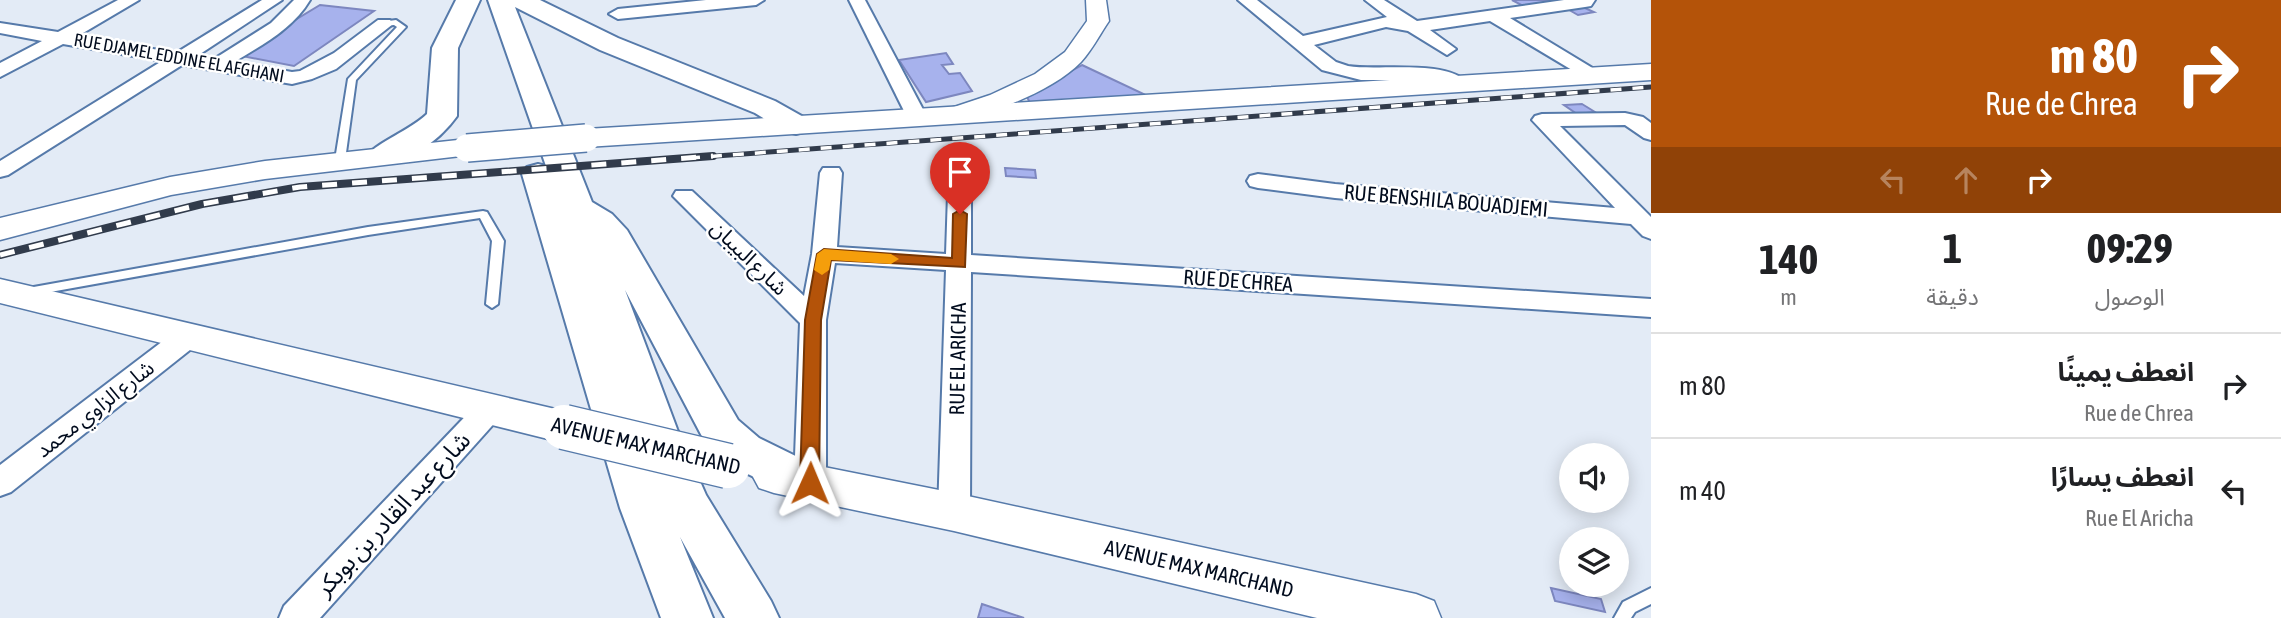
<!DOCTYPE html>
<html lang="ar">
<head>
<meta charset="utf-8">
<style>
  :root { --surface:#fff; --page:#f2f2f2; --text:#202124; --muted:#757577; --line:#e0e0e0 }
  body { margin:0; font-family:"Asap Condensed","Noto Sans Arabic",sans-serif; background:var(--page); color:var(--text); direction:rtl; height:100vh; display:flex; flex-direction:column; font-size:26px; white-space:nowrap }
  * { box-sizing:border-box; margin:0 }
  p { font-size:23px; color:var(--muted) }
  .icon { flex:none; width:38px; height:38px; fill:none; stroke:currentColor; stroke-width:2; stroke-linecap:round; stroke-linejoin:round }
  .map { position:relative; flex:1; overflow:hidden; direction:ltr }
  .details { display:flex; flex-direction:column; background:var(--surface); width:630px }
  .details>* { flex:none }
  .banner { background:#b45309; color:#fff; overflow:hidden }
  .fabs { position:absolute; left:1559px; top:443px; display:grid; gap:14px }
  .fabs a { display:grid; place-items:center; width:70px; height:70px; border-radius:50%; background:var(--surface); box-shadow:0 4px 18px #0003; font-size:35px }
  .pin { position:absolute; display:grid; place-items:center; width:60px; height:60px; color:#fff; margin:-72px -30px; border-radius:50% 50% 50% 0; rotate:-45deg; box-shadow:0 0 7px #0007 }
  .pin .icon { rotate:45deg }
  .me { position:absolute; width:77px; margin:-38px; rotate:1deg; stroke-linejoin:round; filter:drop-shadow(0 0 5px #0008) }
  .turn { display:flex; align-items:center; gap:24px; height:147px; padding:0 28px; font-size:32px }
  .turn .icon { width:91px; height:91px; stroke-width:2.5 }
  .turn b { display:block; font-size:49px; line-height:60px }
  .lanes { display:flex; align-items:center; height:66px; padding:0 28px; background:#0003; justify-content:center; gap:35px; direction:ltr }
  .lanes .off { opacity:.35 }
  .eta { display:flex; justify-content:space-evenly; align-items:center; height:119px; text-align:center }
  .eta b { font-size:42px; font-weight:700; line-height:49px }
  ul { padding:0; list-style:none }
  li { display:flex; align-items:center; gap:21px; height:105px; padding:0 28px; border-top:2px solid var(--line) }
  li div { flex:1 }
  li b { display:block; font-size:26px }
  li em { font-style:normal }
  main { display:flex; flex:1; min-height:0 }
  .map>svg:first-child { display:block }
  .building { fill:#a7b2ed; stroke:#7d87bf; stroke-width:2 }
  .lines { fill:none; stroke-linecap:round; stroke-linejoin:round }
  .service-casing { stroke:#567aaa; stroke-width:4 }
  .minor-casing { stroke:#567aaa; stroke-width:4 }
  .tertiary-casing { stroke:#567aaa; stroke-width:3 }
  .secondary-casing { stroke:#567aaa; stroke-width:3 }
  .trunk-casing { stroke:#567aaa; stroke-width:4 }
  .service { fill:#fff; fill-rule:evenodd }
  .minor { fill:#fff; fill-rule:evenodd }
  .tertiary { fill:#fff; fill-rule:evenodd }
  .secondary { fill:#fff; fill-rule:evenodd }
  .trunk { fill:#fff; fill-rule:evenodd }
  .rail-far1-casing { stroke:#313b4b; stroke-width:5 }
  .rail-casing { stroke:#313b4b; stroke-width:8 }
  .rail-far1 { stroke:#fff; stroke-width:3.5; stroke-dasharray:11; stroke-linecap:butt }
  .rail { stroke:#fff; stroke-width:5; stroke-dasharray:15; stroke-linecap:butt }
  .secondary-bridge-far1-casing { stroke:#567aaa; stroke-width:30; stroke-linecap:butt }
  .secondary-bridge-casing { stroke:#567aaa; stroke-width:47; stroke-linecap:butt }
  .secondary-bridge-far1 { stroke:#fff; stroke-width:27 }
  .secondary-bridge { stroke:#fff; stroke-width:44 }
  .route { fill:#b45309; stroke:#753606; stroke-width:2 }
  .slow { fill:#f59e0b }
  .labels { text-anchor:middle; stroke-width:5; stroke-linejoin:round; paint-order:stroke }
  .far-street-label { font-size:18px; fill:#020c1e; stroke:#fff }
  .street-label { font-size:21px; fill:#020c1e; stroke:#fff }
  .near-street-label { font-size:24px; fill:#020c1e; stroke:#fff }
</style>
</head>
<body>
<main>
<section class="details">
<div class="banner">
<div class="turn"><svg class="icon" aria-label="right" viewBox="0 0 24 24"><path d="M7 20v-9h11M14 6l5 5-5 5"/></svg><div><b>80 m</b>Rue de Chrea</div></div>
<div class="lanes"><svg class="icon off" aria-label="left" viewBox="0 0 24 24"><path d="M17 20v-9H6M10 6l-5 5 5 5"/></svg><svg class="icon off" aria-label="ahead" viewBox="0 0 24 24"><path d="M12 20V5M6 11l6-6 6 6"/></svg><svg class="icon" aria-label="right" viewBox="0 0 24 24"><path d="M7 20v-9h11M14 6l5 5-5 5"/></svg></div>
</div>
<div class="eta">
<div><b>09:29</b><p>الوصول</p></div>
<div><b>1</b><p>دقيقة</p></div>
<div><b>140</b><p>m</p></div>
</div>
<ul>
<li><svg class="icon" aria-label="right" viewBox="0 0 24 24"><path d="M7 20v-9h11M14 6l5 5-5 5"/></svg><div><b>انعطف يمينًا</b><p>Rue de Chrea</p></div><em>80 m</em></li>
<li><svg class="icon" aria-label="left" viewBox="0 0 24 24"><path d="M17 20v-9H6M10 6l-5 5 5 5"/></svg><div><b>انعطف يسارًا</b><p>Rue El Aricha</p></div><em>40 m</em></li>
</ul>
</section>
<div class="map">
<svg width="1651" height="618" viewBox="0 0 1651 618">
  <rect width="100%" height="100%" fill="#e3ebf6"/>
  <!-- building -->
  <g class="building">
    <path d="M1512,0H1577L1578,5L1594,12L1578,15L1564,7L1533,11Z"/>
    <path d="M320,5L374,11L294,66L237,55Z"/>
    <path d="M946,53L953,64L942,65L949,74L960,73L972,91L926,102L899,60Z"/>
    <path d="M1082,65L1150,97L1032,107L1026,95Z"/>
    <path d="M1582,104L1595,112L1577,114L1564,105Z"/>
    <path d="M1005,168L1035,170L1036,178L1006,176Z"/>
    <path d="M1551,588L1601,599L1605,612L1555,601Z"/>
    <path d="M982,604L1024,618H978Z"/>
  </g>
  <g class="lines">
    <!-- service casing -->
    <g class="service-casing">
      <g id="service">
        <path d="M396,20L406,27L356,80L345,160L340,163L336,162L335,160L348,79L397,27L394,25L381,26V22Z"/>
        <path d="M483,211L487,212L504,241L498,304L492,308L486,304L492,241L480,218L368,235L28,296L22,292L28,288L368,227Z"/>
        <path d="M1651,588V604L1635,612L1631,618H1614L1623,602Z"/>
      </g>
    </g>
    <!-- minor casing -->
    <g class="minor-casing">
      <g id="minor">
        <path d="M118,0H139L78,36L176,53L262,0H282L197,56L214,59L271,23L294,0H310C293,29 262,45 234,62L292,72L300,71L334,53L378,20H390L393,24L336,69L312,79L292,84L182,65L8,175L0,177V161L162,61L63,44L0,77V63L42,41L0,33V23L58,32Z"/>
        <path d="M706,0H764L756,5L618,19L609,14L618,9Z"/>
        <path d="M849,0H865L927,117L924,121H910L907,117Z"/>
        <path d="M1238,0H1257L1303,36L1387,17L1365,0H1384L1417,21L1564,0H1595L1591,6L1585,7L1510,18L1604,75L1601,79H1587L1490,21L1430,30L1456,49L1447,55L1408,31L1386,27L1314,45L1336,62L1348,66C1377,71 1448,59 1467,83L1464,87L1457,89L1425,80H1361L1322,70Z"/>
        <path d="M1625,113L1643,117L1651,123V140L1644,138L1625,125L1560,126L1651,217V239L1643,236L1631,224L1335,198L1258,188L1250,186L1247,181L1250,176L1258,174L1335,184L1615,208L1532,120L1535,116L1542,114Z"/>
        <path d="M960,157L968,159L971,164V255L1651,299V317L971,272L970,512L965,522L954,526L943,522L938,512L946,270L835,263L826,320V483L821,492L810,496L799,492L794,483L800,323L673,196L676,191H692L804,296L812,254L820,173L823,168H839L842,173L837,247L946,254L949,164L952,159Z"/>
        <path d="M190,325L200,328L204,335L200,342L11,492L0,496V465L180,328Z"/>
        <path d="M489,399L499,402L504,410L499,418L320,618H279L284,606L479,402Z"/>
      </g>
    </g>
    <!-- tertiary casing -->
    <g class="tertiary-casing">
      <path id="tertiary" d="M1086,0H1106L1109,21C1100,34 1092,50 1081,62C1053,91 993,113 954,122L945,120L942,115L945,110L990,95L1035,74L1065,52L1087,21Z"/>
    </g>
    <!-- secondary casing -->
    <g class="secondary-casing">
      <g id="secondary">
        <path d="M1651,64V80L586,147L576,144L571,138L576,132L586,129Z"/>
        <path d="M467,139L478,142L482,148L478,154L265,179L171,195L0,240V218L170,177L265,161Z"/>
        <path d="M0,279L564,411L579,415L585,427L579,439L564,443L0,303Z"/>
        <path d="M774,457L954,493L1416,594L1434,601L1441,618H1317L954,531L774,493L759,488L752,475L759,462Z"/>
      </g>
    </g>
    <!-- trunk casing -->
    <g class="trunk-casing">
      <g id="trunk">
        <path d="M456,0H480L458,48L457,116C440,140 403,169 373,162L368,155C376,143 412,129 427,114L432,48Z"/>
        <path d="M488,0H540L618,38L775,101L807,119L811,125L807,131L796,134L785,131L755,113L600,50L515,7L592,202L612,214L627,230L738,420L759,438L818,467L825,481L818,495L802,500L727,464L706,444L625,290L677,429L706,495L771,601L779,618H725L680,537L713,618H661L620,508L522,174L527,167L538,164L546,166Z"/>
      </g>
    </g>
    <!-- service -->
    <use href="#service" class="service"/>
    <!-- minor -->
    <use href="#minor" class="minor"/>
    <!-- tertiary -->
    <use href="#tertiary" class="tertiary"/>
    <!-- secondary -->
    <use href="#secondary" class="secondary"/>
    <!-- trunk -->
    <use href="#trunk" class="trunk"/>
    <!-- rail-far1 casing -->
    <g class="rail-far1-casing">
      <path id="rail-far1" d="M689,158L1651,87"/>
    </g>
    <!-- rail casing -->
    <g class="rail-casing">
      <path id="rail" d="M0,255L202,204L300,187L713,156"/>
    </g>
    <!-- rail-far1 -->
    <use href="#rail-far1" class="rail-far1"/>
    <!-- rail -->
    <use href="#rail" class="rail"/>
    <!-- secondary-bridge-far1 casing -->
    <g class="secondary-bridge-far1-casing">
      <path id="secondary-bridge-far1" d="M467,148L586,138"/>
    </g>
    <!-- secondary-bridge casing -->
    <g class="secondary-bridge-casing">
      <path id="secondary-bridge" d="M564,427L728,466"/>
    </g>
    <!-- secondary-bridge-far1 -->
    <use href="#secondary-bridge-far1" class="secondary-bridge-far1"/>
    <!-- secondary-bridge -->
    <use href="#secondary-bridge" class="secondary-bridge"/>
  </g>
  <!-- route -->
  <path class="route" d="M960,210L967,214L965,267L831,260L821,320L819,483L816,488L810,491L803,488L800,483L805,320L817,254L824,249L952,258L953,214Z"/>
  <!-- slow -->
  <path class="slow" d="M824,249L891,254L899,259L891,264L831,260L829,270L822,275L814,270L817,254Z"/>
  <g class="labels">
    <!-- far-street labels -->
    <g class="far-street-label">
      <text transform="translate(179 58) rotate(10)" y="6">RUE DJAMEL EDDINE EL AFGHANI</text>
    </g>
    <!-- street labels -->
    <g class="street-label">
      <text transform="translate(1446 201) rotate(5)" y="7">RUE BENSHILA BOUADJEMI</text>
      <text transform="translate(749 258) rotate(44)" y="7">شارع البيبان</text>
      <text transform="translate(1238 281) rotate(4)" y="7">RUE DE CHREA</text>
      <text transform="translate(958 359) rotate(-89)" y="7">RUE EL ARICHA</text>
      <text transform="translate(95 409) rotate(-38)" y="7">شارع الزاوي محمد</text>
      <text transform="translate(646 446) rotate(13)" y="7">AVENUE MAX MARCHAND</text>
      <text transform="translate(1199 569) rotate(13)" y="7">AVENUE MAX MARCHAND</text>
    </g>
    <!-- near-street labels -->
    <g class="near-street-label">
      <text transform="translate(393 514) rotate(-47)" y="8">شارع عبد القادر بن بوبكر</text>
    </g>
  </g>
</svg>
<div class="fabs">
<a><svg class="icon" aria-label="sound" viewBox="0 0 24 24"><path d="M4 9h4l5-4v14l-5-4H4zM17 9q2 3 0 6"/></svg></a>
<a><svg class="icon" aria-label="layers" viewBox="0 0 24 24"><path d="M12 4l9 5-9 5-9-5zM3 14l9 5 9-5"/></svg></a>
</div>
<div class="pin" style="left:960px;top:214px;background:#d93025"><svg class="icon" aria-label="arrive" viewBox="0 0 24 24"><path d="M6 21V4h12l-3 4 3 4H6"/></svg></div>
<svg class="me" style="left:810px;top:483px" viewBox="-20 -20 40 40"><path d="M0-17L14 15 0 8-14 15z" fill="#b45309" stroke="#fff" stroke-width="4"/></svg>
</div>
</main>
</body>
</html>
